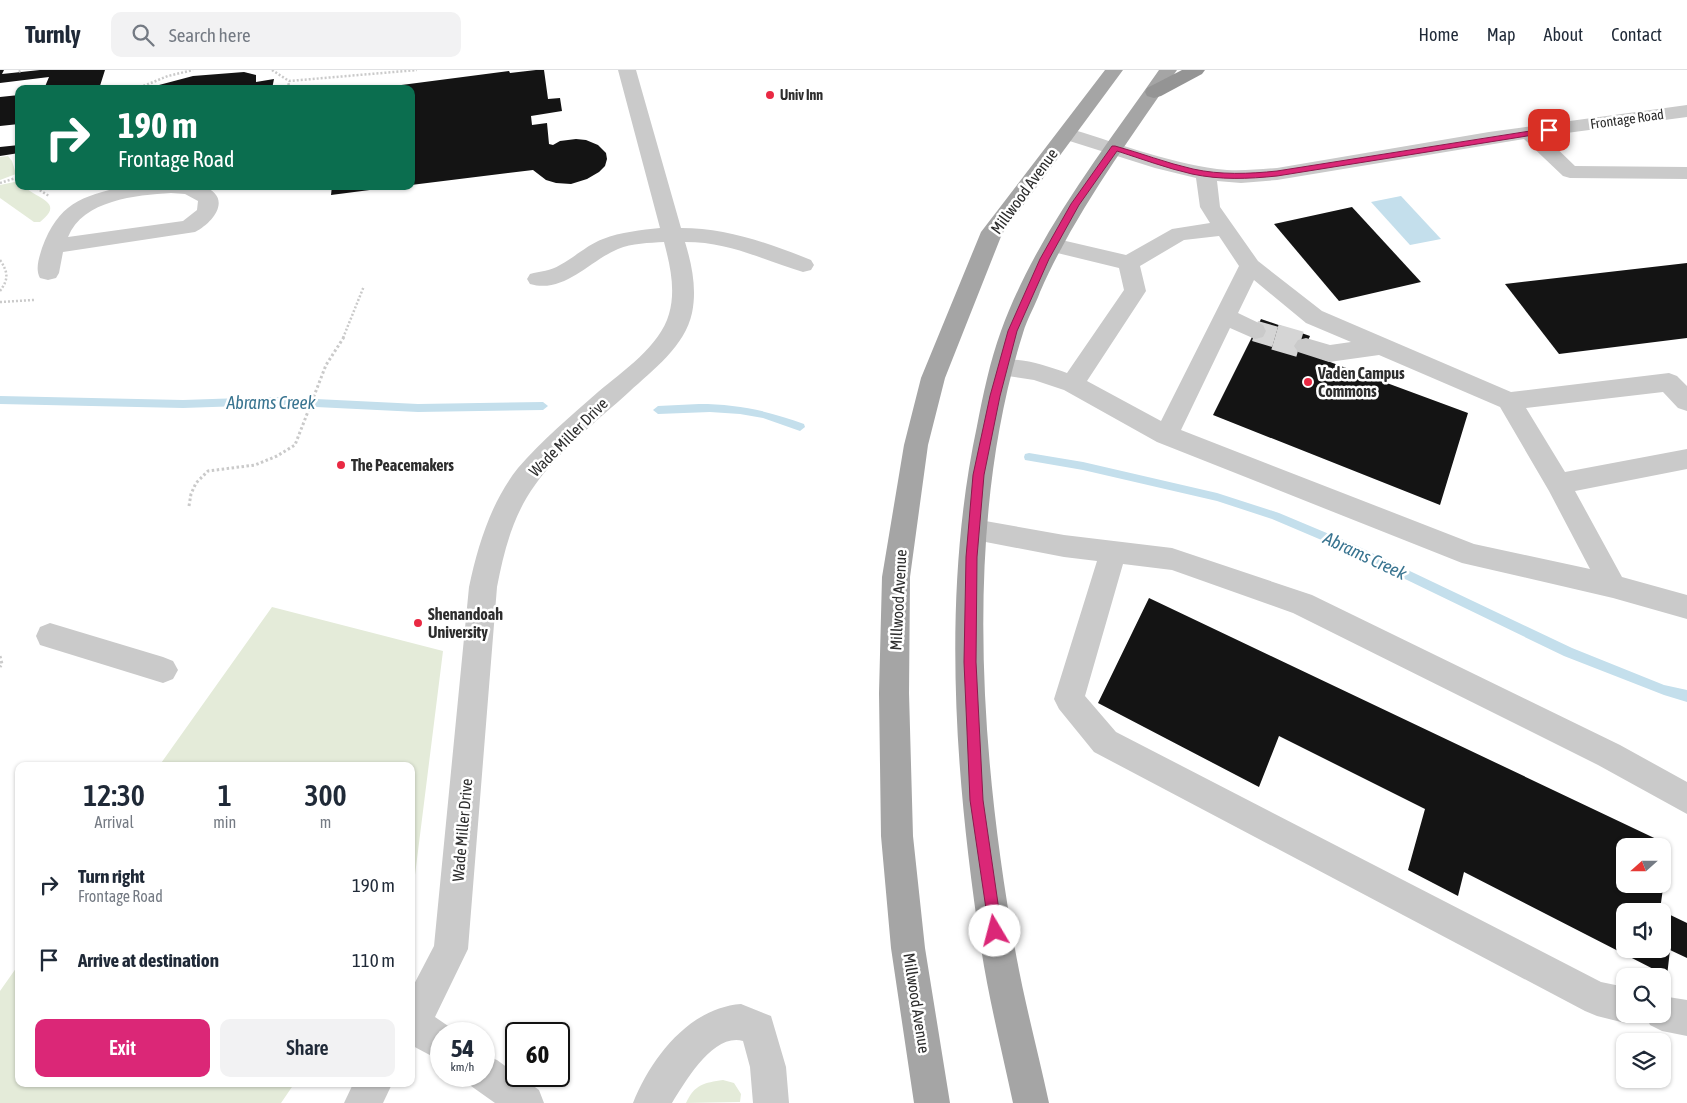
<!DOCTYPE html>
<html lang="en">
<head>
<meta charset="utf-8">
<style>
  :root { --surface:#fff; --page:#f2f2f3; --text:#1f2937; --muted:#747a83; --line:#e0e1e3; --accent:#db2777 }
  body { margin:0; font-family:"Asap Condensed",sans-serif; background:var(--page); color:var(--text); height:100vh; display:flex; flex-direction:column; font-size:19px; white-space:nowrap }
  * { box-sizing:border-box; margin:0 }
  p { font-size:16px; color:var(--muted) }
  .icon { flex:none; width:28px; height:28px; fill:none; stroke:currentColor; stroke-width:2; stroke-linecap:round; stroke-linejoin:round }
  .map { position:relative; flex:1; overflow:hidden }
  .sheet { position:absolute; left:15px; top:692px; width:400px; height:325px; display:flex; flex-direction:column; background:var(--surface); border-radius:10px; box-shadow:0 1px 4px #0004 }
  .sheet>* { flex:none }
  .hud { position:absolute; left:15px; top:15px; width:400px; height:105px; border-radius:10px; box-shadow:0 1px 4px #0004; background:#0b6e4f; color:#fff; overflow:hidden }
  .needle { width:32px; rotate:249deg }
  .controls { position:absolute; left:1616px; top:768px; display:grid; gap:10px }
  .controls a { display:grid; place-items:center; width:55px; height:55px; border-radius:10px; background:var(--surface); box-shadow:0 1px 4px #0004; font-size:25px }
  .speed { position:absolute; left:430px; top:952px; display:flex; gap:10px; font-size:25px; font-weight:700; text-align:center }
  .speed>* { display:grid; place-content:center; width:65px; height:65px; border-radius:50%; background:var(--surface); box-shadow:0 1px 4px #0004; line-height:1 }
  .speed small { font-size:12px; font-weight:400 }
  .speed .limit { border:2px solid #111; border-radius:8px; background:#fff; color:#111 }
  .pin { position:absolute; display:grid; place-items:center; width:42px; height:42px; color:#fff; margin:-21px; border-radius:10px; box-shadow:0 2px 8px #0006 }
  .me { position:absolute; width:55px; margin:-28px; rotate:352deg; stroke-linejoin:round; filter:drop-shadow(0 0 4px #0008) }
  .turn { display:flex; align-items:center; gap:18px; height:105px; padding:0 20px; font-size:22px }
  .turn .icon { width:65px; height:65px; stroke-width:2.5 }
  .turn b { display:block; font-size:35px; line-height:42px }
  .eta { display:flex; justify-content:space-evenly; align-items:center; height:85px; text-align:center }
  .eta b { font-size:30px; font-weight:600; line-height:35px }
  .action { display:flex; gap:10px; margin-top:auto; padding:10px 20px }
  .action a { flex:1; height:58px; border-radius:10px; background:var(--accent); color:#fff; font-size:20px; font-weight:600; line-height:58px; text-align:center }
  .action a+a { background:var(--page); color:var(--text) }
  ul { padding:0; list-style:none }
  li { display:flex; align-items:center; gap:15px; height:75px; padding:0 20px }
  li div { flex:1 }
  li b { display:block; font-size:19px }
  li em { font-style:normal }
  header { display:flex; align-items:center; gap:30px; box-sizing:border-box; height:70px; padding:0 25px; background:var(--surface); border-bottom:1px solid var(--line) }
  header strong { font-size:24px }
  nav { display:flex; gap:28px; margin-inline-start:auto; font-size:18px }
  .search { width:350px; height:45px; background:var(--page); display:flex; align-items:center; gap:12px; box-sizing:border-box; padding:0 18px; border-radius:10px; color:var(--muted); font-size:19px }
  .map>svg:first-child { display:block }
  .green { fill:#e4ebd9 }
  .water { fill:#c4dfec }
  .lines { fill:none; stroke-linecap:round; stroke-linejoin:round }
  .stream { fill:#c4dfec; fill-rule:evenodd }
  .building { fill:#141414; fill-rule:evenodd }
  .minor-tunnel-far1 { stroke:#d5d5d5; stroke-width:21; stroke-dasharray:21 10; stroke-linecap:butt }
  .minor-tunnel { stroke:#d5d5d5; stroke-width:26; stroke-dasharray:26 13; stroke-linecap:butt }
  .path-far1 { stroke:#cacaca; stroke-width:2.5; stroke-dasharray:2 2; stroke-linecap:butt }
  .path { stroke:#cacaca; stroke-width:3; stroke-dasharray:2.5 2.5; stroke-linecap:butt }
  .minor { fill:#cacaca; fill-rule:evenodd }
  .major { fill:#a5a5a5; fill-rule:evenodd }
  .highway { fill:#949494; fill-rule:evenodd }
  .route { fill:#db2777; stroke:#8e194d }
  .poi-dot { fill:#e92943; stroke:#fff; stroke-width:2 }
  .labels { text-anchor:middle; stroke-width:5; stroke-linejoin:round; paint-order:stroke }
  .far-poi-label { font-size:14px; font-weight:bold; fill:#2d2d2d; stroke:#fff; text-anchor:start }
  .far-street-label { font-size:14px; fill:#2d2d2d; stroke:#fff }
  .street-label { font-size:16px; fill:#2d2d2d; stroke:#fff }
  .poi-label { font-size:16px; font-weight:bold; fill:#2d2d2d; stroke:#fff; text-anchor:start }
  .water-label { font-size:18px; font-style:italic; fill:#397490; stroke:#fff }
</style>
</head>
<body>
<header>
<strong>Turnly</strong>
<div class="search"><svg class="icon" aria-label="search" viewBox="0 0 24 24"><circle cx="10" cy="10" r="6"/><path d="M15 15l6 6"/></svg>Search here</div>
<nav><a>Home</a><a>Map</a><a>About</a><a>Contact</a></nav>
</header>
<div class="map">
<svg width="1687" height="1033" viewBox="0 0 1687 1033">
  <rect width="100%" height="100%" fill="#fff"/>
  <!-- green -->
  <g class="green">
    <path d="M8,86L12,91L16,104L0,110V87Z"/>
    <path d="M19,111V116C25,116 28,120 33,123C49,132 59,137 40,152H34L0,128V115Z"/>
    <path d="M272,537L443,581L411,837V696H159Z"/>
    <path d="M19,894V1014H294L281,1033H0V921Z"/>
    <path d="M723,1010L734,1013L741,1024L740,1032L686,1033C695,1014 704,1013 723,1010Z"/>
  </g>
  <!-- water -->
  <path class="water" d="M1401,126L1441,169L1410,175L1371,132Z"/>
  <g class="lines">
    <!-- stream -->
    <g class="stream">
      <path d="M0,326L183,330L275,327L418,334L543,332L548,336L543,340L418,342L275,335L183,338L0,334Z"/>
      <path d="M699,334C737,334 769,341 804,354L805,357L800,361L763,348L740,344L710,342L658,344L653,340L658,336Z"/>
      <path d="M1029,383L1083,392L1217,423L1279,443L1353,474L1572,578L1664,615L1687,620V632L1664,625L1564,586L1345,480L1272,449L1217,431L1083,400L1025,390L1024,387L1025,384Z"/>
    </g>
  </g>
  <!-- building -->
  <g class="building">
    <path d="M0,0H4L2,4L40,0H105L99,19H44L49,7L0,13Z"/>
    <path d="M536,0H544L548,29L560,28L562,41L531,46L532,55L547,53L549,74L553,75L560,71L576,69L586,70L598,75L606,83L607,89L605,96L599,102L587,109L571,114L556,113L546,110L533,100L411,115V19L386,17L509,1L510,3Z"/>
    <path d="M244,2L256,5V12L274,9L272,19H158L159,15L193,6Z"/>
    <path d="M19,25V54L0,56V27Z"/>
    <path d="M19,75V83L0,86V77Z"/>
    <path d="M332,116H392L393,117L331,125Z"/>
    <path d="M1352,137L1421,212L1339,231L1274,154Z"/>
    <path d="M1687,193V268L1559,284L1505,214Z"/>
    <path d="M1261,249L1310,266L1303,282L1468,343L1440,435L1213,345Z"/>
    <path d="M1149,528L1669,775L1660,840L1687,853V888L1670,880L1667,906L1464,802L1458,826L1408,800L1425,739L1279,666L1259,717L1098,633ZM1625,776H1662V814H1625ZM1625,841H1662V879H1625Z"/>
  </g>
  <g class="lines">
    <!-- minor-tunnel-far1 -->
    <path class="minor-tunnel-far1" d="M1255,261L1279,268"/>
    <!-- minor-tunnel -->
    <path class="minor-tunnel" d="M1275,267L1306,276"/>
    <!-- path-far1 -->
    <g class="path-far1">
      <path d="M272,0L289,11L417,0"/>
      <path d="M19,2L21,0"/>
      <path d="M136,19L168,6L193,0"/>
      <path d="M288,19L289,11"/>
      <path d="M18,83L19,86"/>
      <path d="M0,113L19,107"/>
      <path d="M33,116L49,126"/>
      <path d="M0,190C8,202 9,209 0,221"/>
      <path d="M0,232L34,230"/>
      <path d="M343,268L364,216"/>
    </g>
    <!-- path -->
    <g class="path">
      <path d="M189,436L191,424L196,413L208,401L255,395L277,386L295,375L326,295L344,267"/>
      <path d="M0,586L2,594L0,597"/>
    </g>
    <!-- minor -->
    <g class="minor">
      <path d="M618,0H636L681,158C726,158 769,173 811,190L814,195L811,200L803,202C761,190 732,172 685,172C692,195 697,219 692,243C685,276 653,300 629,322C597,351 560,380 535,415C513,445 504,481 497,517L468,879L435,947L454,960L455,964H441V991L411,975V920L434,876L469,517C478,475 491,432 518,398C542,370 571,346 598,322C623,301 660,276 669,244C676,220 670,195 664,172C649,173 632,173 618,179C589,191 564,224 530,214L527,209L530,204C540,201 551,201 560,195C575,187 587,175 603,169C621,162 641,160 660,158Z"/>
      <path d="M1687,35V47L1544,66L1575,96L1687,97V109L1570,108L1563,106L1524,69L1277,110L1241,113L1217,111L1220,137L1258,191L1322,241L1511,322L1669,303L1677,306L1687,316V341L1678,338L1663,322L1526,338L1565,402L1687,379V399L1575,421L1622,507L1687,525V549L1613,528L1462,493L1157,372L1064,320L1034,310L994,304L990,298L994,292C1017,285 1044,295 1067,303L1124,220L1119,198L1045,180L1042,175L1045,170L1053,168L1126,185L1172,159L1210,153L1200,137L1196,108L1155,98L1060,68L1057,64L1060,60L1067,58L1074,60C1124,75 1174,95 1227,100C1244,101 1260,99 1277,98L1489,62ZM1219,166L1239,196L1161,351L1087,311L1146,221L1140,196L1184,170ZM1254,210L1306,253L1351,272L1330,275L1306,268L1298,270L1294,276L1298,282L1329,292L1379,285L1500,337L1549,421L1590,499L1474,474L1181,360L1230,258L1255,269L1263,267L1266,261L1263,255L1238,243Z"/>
      <path d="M125,116H202C233,126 215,152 195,162L63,182L59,203L56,208L48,210L40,208C35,199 39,188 42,178C59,133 80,127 125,116ZM171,123L185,124L198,131L197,140L183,151L68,167C83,130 136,125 171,123Z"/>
      <path d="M974,449L1064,465L1172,478L1312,525L1620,675L1687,712V744L1598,695L1293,543L1172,500L1123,494L1085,626L1116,662L1601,912L1625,917V944H1639L1637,947L1625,953L1597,946L1585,941L1094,682L1059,639L1054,629L1097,491L1064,487L965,468L961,460L965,452Z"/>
      <path d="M50,553L163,587L173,591L178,600L173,609L163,613L40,575L36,566L40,557Z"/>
      <path d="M1662,926L1687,930V966L1662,961L1650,955L1645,944H1662Z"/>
      <path d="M741,934L771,946L786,997L789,1033H753L750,997L743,971C713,963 686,1011 672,1033H633C651,988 689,938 741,934Z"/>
      <path d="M484,985L497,990L516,1004V1006H520L539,1020L544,1033H495L471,1016L467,1006H484Z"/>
      <path d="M353,1014H392L383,1033H344Z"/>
    </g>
    <!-- major -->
    <g class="major">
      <path d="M1105,0H1123L1002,164L945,308L928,375L910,507L909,623L913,766L925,878L950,1033H914L891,878L881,766L879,623L882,507L904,375L921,308L981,162Z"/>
      <path d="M1159,0H1177C1128,72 1075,142 1040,222C1035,236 1027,249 1023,263C963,452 980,685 1015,879C1024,930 1038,982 1049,1033H1013C1002,981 989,930 981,878C955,708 941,525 977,356C983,325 990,291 1001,261C1036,165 1101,83 1159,0Z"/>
    </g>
    <!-- highway -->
    <path class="highway" d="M1182,0H1205L1202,4L1161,26L1154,28L1147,26L1145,22L1147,18Z"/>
  </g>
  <!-- route -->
  <path class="route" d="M1549,58L1552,59V62L1277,106C1248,109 1220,110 1192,104C1166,98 1142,89 1117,81L1079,135L1049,189L1017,261L1000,326L984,405L977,487L976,592L983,730L1002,861L1000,866L995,868L990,866L970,730L964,592L966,487L973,405L990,326L1008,261L1040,189L1071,134L1112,76H1115C1141,83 1166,93 1193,99C1220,105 1249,104 1277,101Z"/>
  <!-- markers -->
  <g class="poi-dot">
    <circle cx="770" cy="25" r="5"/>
    <circle cx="1308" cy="312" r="5"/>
    <circle cx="341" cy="395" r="5"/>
    <circle cx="418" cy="553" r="5"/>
  </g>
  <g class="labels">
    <!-- far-poi labels -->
    <g class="far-poi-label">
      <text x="780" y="30">Univ Inn</text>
    </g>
    <!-- far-street labels -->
    <g class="far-street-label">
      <text transform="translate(1627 49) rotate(-8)" y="5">Frontage Road</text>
    </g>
    <!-- street labels -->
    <g class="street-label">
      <text transform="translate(1024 121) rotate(-54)" y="6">Millwood Avenue</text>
      <text transform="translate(568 367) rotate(-45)" y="6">Wade Miller Drive</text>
      <text transform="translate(898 530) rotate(-87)" y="6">Millwood Avenue</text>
      <text transform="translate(462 760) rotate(-85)" y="6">Wade Miller Drive</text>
      <text transform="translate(917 933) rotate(81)" y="6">Millwood Avenue</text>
    </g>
    <!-- poi labels -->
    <g class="poi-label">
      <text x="1318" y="309">Vaden Campus<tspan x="1318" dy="18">Commons</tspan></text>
      <text x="351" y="401">The Peacemakers</text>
      <text x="428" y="550">Shenandoah<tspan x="428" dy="18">University</tspan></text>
    </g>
    <!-- water labels -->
    <g class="water-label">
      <text x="271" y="339">Abrams Creek</text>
      <text transform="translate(1365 486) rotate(25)" y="6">Abrams Creek</text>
    </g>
  </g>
</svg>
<div class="controls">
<a><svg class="needle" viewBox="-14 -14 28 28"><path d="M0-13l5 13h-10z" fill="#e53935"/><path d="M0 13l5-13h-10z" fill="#747a83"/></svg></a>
<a><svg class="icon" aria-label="sound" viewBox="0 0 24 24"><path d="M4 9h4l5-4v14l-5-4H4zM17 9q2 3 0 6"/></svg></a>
<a><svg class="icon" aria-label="search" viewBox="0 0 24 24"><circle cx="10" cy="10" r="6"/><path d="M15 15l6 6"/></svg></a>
<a><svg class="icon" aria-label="layers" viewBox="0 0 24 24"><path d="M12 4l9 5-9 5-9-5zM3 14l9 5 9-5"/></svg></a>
</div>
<div class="speed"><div>54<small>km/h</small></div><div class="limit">60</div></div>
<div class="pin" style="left:1549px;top:60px;background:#d93025"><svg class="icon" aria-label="arrive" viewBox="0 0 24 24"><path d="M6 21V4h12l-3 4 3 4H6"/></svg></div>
<svg class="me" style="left:995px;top:861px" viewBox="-20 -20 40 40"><circle r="19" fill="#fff"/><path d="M0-13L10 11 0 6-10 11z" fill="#db2777"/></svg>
<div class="hud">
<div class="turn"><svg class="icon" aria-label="right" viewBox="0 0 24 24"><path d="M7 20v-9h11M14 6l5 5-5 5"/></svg><div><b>190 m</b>Frontage Road</div></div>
</div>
<section class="sheet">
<div class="eta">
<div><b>12:30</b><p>Arrival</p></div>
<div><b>1</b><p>min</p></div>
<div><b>300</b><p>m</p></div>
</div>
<ul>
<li><svg class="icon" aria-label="right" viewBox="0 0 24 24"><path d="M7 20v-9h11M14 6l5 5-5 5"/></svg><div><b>Turn right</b><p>Frontage Road</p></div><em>190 m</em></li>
<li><svg class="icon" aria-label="arrive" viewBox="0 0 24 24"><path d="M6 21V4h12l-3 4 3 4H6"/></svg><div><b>Arrive at destination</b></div><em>110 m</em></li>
</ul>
<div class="action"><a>Exit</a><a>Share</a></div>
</section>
</div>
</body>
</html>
